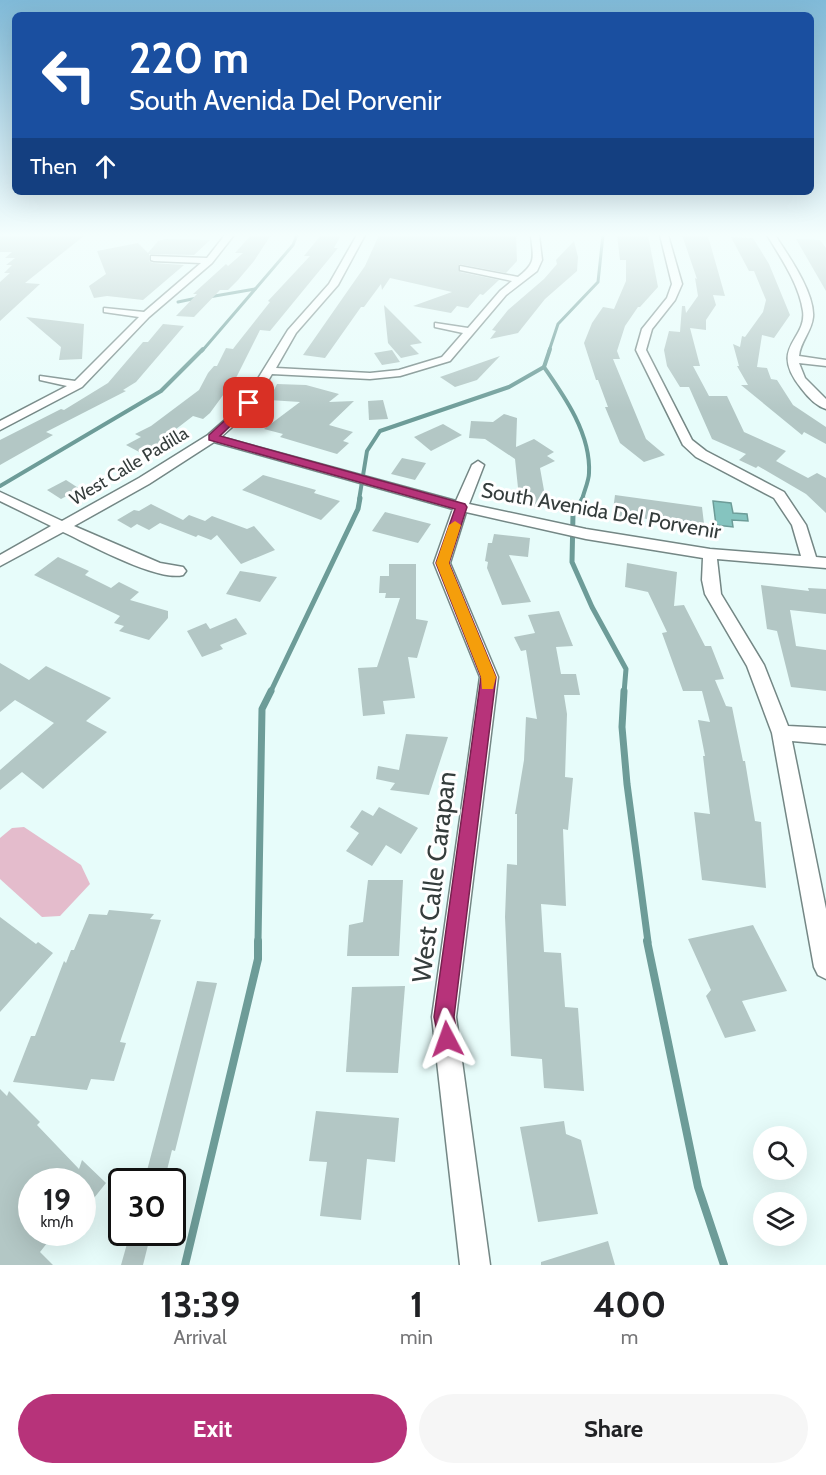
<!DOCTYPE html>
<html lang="en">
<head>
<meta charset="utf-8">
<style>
  :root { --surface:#fff; --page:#f6f6f6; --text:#202124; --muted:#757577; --accent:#b7337a }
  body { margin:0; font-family:Cabin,sans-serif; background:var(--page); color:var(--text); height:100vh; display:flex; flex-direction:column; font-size:22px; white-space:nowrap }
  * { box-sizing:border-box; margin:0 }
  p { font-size:20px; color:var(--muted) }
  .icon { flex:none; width:33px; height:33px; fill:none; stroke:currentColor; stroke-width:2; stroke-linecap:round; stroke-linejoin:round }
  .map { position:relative; height:1265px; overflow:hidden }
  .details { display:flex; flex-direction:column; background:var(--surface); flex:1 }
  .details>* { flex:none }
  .top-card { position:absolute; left:12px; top:12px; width:802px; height:183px; border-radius:9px; box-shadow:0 6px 24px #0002; background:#1a4fa0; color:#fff; overflow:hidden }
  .buttons { position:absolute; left:753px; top:1126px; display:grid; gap:12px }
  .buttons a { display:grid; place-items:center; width:54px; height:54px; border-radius:50%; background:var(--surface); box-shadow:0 6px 24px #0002; font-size:30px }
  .speed { position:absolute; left:18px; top:1168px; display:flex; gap:12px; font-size:30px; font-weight:700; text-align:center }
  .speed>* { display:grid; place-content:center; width:78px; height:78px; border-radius:50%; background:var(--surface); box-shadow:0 6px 24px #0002; line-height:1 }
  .speed small { font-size:15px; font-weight:400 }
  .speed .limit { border:3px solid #111; border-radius:9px; background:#fff; color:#111 }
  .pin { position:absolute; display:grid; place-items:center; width:51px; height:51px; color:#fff; margin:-26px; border-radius:12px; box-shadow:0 3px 9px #0006 }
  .me { position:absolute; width:66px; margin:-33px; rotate:356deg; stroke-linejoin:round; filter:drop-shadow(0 0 4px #0008) }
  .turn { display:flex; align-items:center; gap:21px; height:126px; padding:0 18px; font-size:27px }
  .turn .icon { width:78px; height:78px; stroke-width:2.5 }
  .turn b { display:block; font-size:42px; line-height:51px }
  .then { display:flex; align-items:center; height:57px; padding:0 18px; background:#0003; gap:12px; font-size:22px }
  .eta { display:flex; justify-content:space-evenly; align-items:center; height:102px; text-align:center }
  .eta b { font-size:36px; font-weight:700; line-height:42px }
  .action { display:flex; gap:12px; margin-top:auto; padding:12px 18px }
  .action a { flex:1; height:69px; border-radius:36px; background:var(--accent); color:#fff; font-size:24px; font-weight:700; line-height:69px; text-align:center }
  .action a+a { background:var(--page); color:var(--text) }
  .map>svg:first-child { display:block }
  .green { fill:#e4bccc }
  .water { fill:#85c4bf; stroke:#6d9c98; stroke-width:1.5 }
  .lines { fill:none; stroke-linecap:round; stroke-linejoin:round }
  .stream-far4 { stroke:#6d9c98; stroke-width:3 }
  .stream-far3 { stroke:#6d9c98; stroke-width:4 }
  .stream-far2 { stroke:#6d9c98; stroke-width:5 }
  .stream-far1 { stroke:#6d9c98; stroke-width:7 }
  .stream { stroke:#6d9c98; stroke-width:8 }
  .building { fill:#b3c7c5 }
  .street-casing { stroke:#748785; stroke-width:3 }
  .street { fill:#fff; fill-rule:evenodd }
  .route { fill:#b7337a; stroke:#77214f; stroke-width:1.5 }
  .slow { fill:#f59e0b }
  .labels { text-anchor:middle; stroke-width:6; stroke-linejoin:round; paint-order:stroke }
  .far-street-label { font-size:18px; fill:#353d3c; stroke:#fff }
  .street-label { font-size:21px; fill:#353d3c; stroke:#fff }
  .near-street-label { font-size:26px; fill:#353d3c; stroke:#fff }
</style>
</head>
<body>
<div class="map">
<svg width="826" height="1265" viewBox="0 0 826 1265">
  <rect width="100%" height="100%" fill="#e7fcfa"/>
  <!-- green -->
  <path class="green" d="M24,827L81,865L90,884L60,916L42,917L0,879V838L12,828Z"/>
  <!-- water -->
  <path class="water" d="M713,501L731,503L733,513L747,514L748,521L732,520L733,527L716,525Z"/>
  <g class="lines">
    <!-- stream-far4 -->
    <g class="stream-far4">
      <path d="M209,297L255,289"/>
      <path d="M178,302L197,298"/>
      <path d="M202,351L293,245L297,235"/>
      <path d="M549,351L558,324L598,282L603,235"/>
    </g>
    <!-- stream-far3 -->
    <g class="stream-far3">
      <path d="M550,349L544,367C565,397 591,434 589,473C589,481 584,491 582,500"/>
      <path d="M0,486L161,391L203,349"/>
      <path d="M359,500L367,451L380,431L509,387L544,367"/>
    </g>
    <!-- stream-far2 -->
    <g class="stream-far2">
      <path d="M583,498L573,514L572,562L592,607L626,669L624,693"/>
      <path d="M270,693L358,509L360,498"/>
    </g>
    <!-- stream-far1 -->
    <g class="stream-far1">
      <path d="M624,691L622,727L627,784L648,942"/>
      <path d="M258,942L262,709L271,691"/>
    </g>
    <!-- stream -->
    <g class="stream">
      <path d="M647,941L698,1187L724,1265"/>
      <path d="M185,1265L258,959V941"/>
    </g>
  </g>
  <!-- building -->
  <g class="building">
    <path d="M0,235H85L25,283L40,284L0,321V282L10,273H4L12,265H6L15,258H5L12,252H0Z"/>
    <path d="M251,235H271L254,261L238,280L228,290H220L194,317L176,316L197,294H193L226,264L228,266L243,253H235Z"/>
    <path d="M331,235H341L334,248H338L270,331L260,330L237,376L210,413L203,419L193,416L167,436L171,439L143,454L126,445L141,437L135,434L151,426L199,390L208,373L214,366H217L226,348L233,349L236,345L270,302L268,301L310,256H304L320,236Z"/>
    <path d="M379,235H516L517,261L506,273L459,264L460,272L499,280L483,295L480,294L468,308L457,306L451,313L413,306L452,292L390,278L382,290L381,284L364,307H361L325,358L303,355L365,266Z"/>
    <path d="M617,235H648L658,287L640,307H638L625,326L617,351L620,359H613L646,439L665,455L644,462L620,443L605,407H608L598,380H596L584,343L592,323L603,307L614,309L626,281V260H620Z"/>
    <path d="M682,235L708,236L725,296L713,295L716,305L706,320V330L690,328L700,366H693L709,396H727L744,432L786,451L776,461L808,478L817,473L826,478V513L806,494L758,466L756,468L739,460L746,454L712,439L689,387H680L667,366L664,350L669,331L680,332L682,306H685L686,313L698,296L695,278L697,279Z"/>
    <path d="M731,237L753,238L769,264L790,315L774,338L762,335L757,367L767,368L771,379L777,380L793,405L826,427V444L804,432L802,435L741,385H748L737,366H739L733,344L740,347L742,336L745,337L763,312L766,300L754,271H749Z"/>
    <path d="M166,239L210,240L194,255L149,254V261L153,263L184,265L143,300L107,296L94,298L89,286L106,274L97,251L138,243L148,253L158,241Z"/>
    <path d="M796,239L820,240L826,248V291Z"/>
    <path d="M574,241L578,257L577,271L545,299L518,333L490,339L496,331L492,330L508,310L544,279L557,264L556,260Z"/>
    <path d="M384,305L422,343L410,345L419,354L401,358L388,343Z"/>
    <path d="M26,317L84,324L82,359L59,360L61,347Z"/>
    <path d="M163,324L184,326L136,382L123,390L126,391L46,432L53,435L0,465V440L61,409L64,410L108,383L143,342H148Z"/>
    <path d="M392,350L400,362L382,365L374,353Z"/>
    <path d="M500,356L477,380L455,387L440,377Z"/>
    <path d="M277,384L306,385L339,394L329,402L354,401L329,425L353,432L343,441L349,443L337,454L280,437L283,434L264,429L300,402L269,400Z"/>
    <path d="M383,400L388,419L369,420L368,401Z"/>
    <path d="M504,414L517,418L516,447L534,439L554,452L547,456L555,461L540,468L547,507H520L515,459L485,439L469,438L471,421L493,422Z"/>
    <path d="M443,424L462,435L431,451L414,437Z"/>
    <path d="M402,458L426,463L415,480L391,474Z"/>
    <path d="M263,475L316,490L314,493L340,501L321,520L242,490Z"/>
    <path d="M66,480L80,489L61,499L47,490Z"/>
    <path d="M615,495L702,507L705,532L679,529V524L634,517V521L612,518Z"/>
    <path d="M151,504L183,520L189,515L205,521L212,516L247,529L254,526L275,550L241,564L217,535L211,540L198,535L196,537L160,523L149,530L137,524L131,528L117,520L134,510L139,511Z"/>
    <path d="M385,512L431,524L418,543L372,531Z"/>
    <path d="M494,534L530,538L528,557L509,555L531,602L502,605L487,568L488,562L485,561L488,543H492Z"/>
    <path d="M58,557L89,571L85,575L111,588L119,582L139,592L130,600L168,611V618L149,640L119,631L124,626L114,623L120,616L34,575Z"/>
    <path d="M627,563L677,572L674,606L684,605L705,646H711L724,679L715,680L726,706L732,707L743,761H745L755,821L761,822L766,888L702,880L694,812L710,814L703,756H705L698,720L710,722L702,691H683L662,633L667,632L648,592L625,587Z"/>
    <path d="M389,564H416V619L428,621L417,658L408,657L415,698L383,701L385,714L363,716L358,668L377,667L400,598H385L386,593H379L380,576H389Z"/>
    <path d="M240,571L277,577L260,602L226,594Z"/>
    <path d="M761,585L809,591L808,588L826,589V614L790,610L796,646L826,650V691L791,687L777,631L767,629Z"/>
    <path d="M559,611L573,646L556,647L561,674H576L580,695H564L567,714L565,777L573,778L568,830L563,829L566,906L541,904L544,952L561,953L565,1007L578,1008L584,1091L544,1088L542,1059L511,1056L505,917L507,864L517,865V814H515L524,760L526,717L537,719L526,650L521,651L514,637L535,633L528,615Z"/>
    <path d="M236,618L247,634L220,645L223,649L202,657L187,631L206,623L210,629Z"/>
    <path d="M0,663L29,680L46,666L111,698L86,721L107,732L43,789L22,772L0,790V770L54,723L15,700L0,712Z"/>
    <path d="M406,734L448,737L429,795L390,790L395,783L376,779L378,766L399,770Z"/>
    <path d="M379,807L418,828L401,854L386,845L372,866L346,851L359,833L350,827L362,810L373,816Z"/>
    <path d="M368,880H403L399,956H347L349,925L363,922Z"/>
    <path d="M109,910L154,914L150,919L161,920L120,1042L126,1043L114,1081L91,1079L87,1090L13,1082L31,1036H35L64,961L66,963L71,950H74L89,914L107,915Z"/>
    <path d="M0,917L36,944L38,942L53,953L0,1012Z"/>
    <path d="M753,925L787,991L742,1001L756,1031L725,1038L706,996L711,990L688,939Z"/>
    <path d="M197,981L217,983L175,1151L172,1150L164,1182H144Z"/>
    <path d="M405,986L398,1073L346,1072L352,987Z"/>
    <path d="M0,1089L7,1096L9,1091L40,1122L37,1125L79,1169L82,1160L106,1183L82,1213V1182H32V1233H55L40,1252L53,1265H0Z"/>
    <path d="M316,1111L399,1118L395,1162L367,1159L361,1220L320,1216L327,1162L309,1161Z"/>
    <path d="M564,1121L566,1134L581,1140L598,1214L538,1222L520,1127Z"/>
    <path d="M130,1233H151L143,1265H121Z"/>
    <path d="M608,1241L615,1265H541V1262Z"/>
  </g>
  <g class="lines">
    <!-- street casing -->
    <g class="street-casing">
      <g id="street">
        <path d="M225,235H234L212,263L149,317L82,387L0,430V421L67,386L40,380V376L75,381L139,317L104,312V308L144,312L201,263L154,261L151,260V256L207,258Z"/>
        <path d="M357,235H365L338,285L296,333L276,368L370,373L399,370L442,357L463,333L435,327V323L468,328L500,291L512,281L460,270V266L518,277C537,262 533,258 531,235H539L542,260L537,271L506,295L450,361L400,376L370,379L272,374L250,411L221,437L456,501L472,465L478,461L484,465L469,504L586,529L710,549L801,556L792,525L774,498L696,457L683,445L636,350L642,329L667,298L672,284L660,235H668L682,284L675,300L652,329L646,350L692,440L706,451L784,492L806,525L816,557L826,558V568L717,559L721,594L764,665L788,726L826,728V744L792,741L826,909V979L818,975L814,967L772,733L747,666L705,594L702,580L703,558L586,539L466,512L450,563L498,677L456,1017L490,1265H460L432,1017L480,677L434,563L453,509L214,442L149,484L74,526L160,563L183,567L186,571L183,575C158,582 89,544 63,532L0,566V555L51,526L0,501V492L62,521L139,478L208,435L241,406L288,330L329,284Z"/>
        <path d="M767,235H775C788,255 815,293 813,317C812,331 800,342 799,356L826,360V366L799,363L805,378L826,399V409C816,406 807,396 801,388C768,347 807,340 803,311C799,284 781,258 767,235Z"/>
      </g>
    </g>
    <!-- street -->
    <use href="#street" class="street"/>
  </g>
  <!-- sky -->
  <linearGradient id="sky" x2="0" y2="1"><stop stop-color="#80bad8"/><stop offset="0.57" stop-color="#f4fefd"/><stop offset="1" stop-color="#f4fefd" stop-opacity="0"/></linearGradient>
  <rect width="826" height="412" fill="url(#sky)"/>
  <!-- route -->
  <path class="route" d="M246,401L254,403L220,436L465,504L467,507L449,563L496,677L454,1017L458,1039L454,1046L447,1049L440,1046L434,1017L481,677L436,563L455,509L209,440V435Z"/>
  <!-- slow -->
  <path class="slow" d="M455,521L461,525L449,563L496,677L493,689H482L481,677L436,563L449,525Z"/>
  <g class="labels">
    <!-- far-street labels -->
    <g class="far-street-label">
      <text transform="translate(129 466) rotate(-31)" y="6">West Calle Padilla</text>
    </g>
    <!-- street labels -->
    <g class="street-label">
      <text transform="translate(601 511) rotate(10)" y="7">South Avenida Del Porvenir</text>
    </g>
    <!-- near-street labels -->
    <g class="near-street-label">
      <text transform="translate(434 877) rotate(-83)" y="9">West Calle Carapan</text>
    </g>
  </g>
</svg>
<div class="buttons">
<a><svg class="icon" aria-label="search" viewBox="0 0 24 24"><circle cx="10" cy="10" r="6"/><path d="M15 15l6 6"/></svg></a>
<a><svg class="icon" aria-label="layers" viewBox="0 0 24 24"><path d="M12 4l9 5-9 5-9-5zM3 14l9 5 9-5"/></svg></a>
</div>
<div class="speed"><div>19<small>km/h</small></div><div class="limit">30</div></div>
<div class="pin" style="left:249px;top:403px;background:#d93025"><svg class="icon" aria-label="arrive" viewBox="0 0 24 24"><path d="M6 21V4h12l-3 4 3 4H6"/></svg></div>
<svg class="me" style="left:447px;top:1039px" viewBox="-20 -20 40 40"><path d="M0-17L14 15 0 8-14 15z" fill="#b7337a" stroke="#fff" stroke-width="4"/></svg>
<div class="top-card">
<div class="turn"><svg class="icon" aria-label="left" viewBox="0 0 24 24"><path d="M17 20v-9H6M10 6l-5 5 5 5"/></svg><div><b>220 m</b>South Avenida Del Porvenir</div></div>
<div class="then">Then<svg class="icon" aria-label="ahead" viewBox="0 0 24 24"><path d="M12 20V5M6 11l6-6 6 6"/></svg></div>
</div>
</div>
<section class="details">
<div class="eta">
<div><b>13:39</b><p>Arrival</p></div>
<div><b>1</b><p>min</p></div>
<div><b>400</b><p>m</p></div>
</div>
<div class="action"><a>Exit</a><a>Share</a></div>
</section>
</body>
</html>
